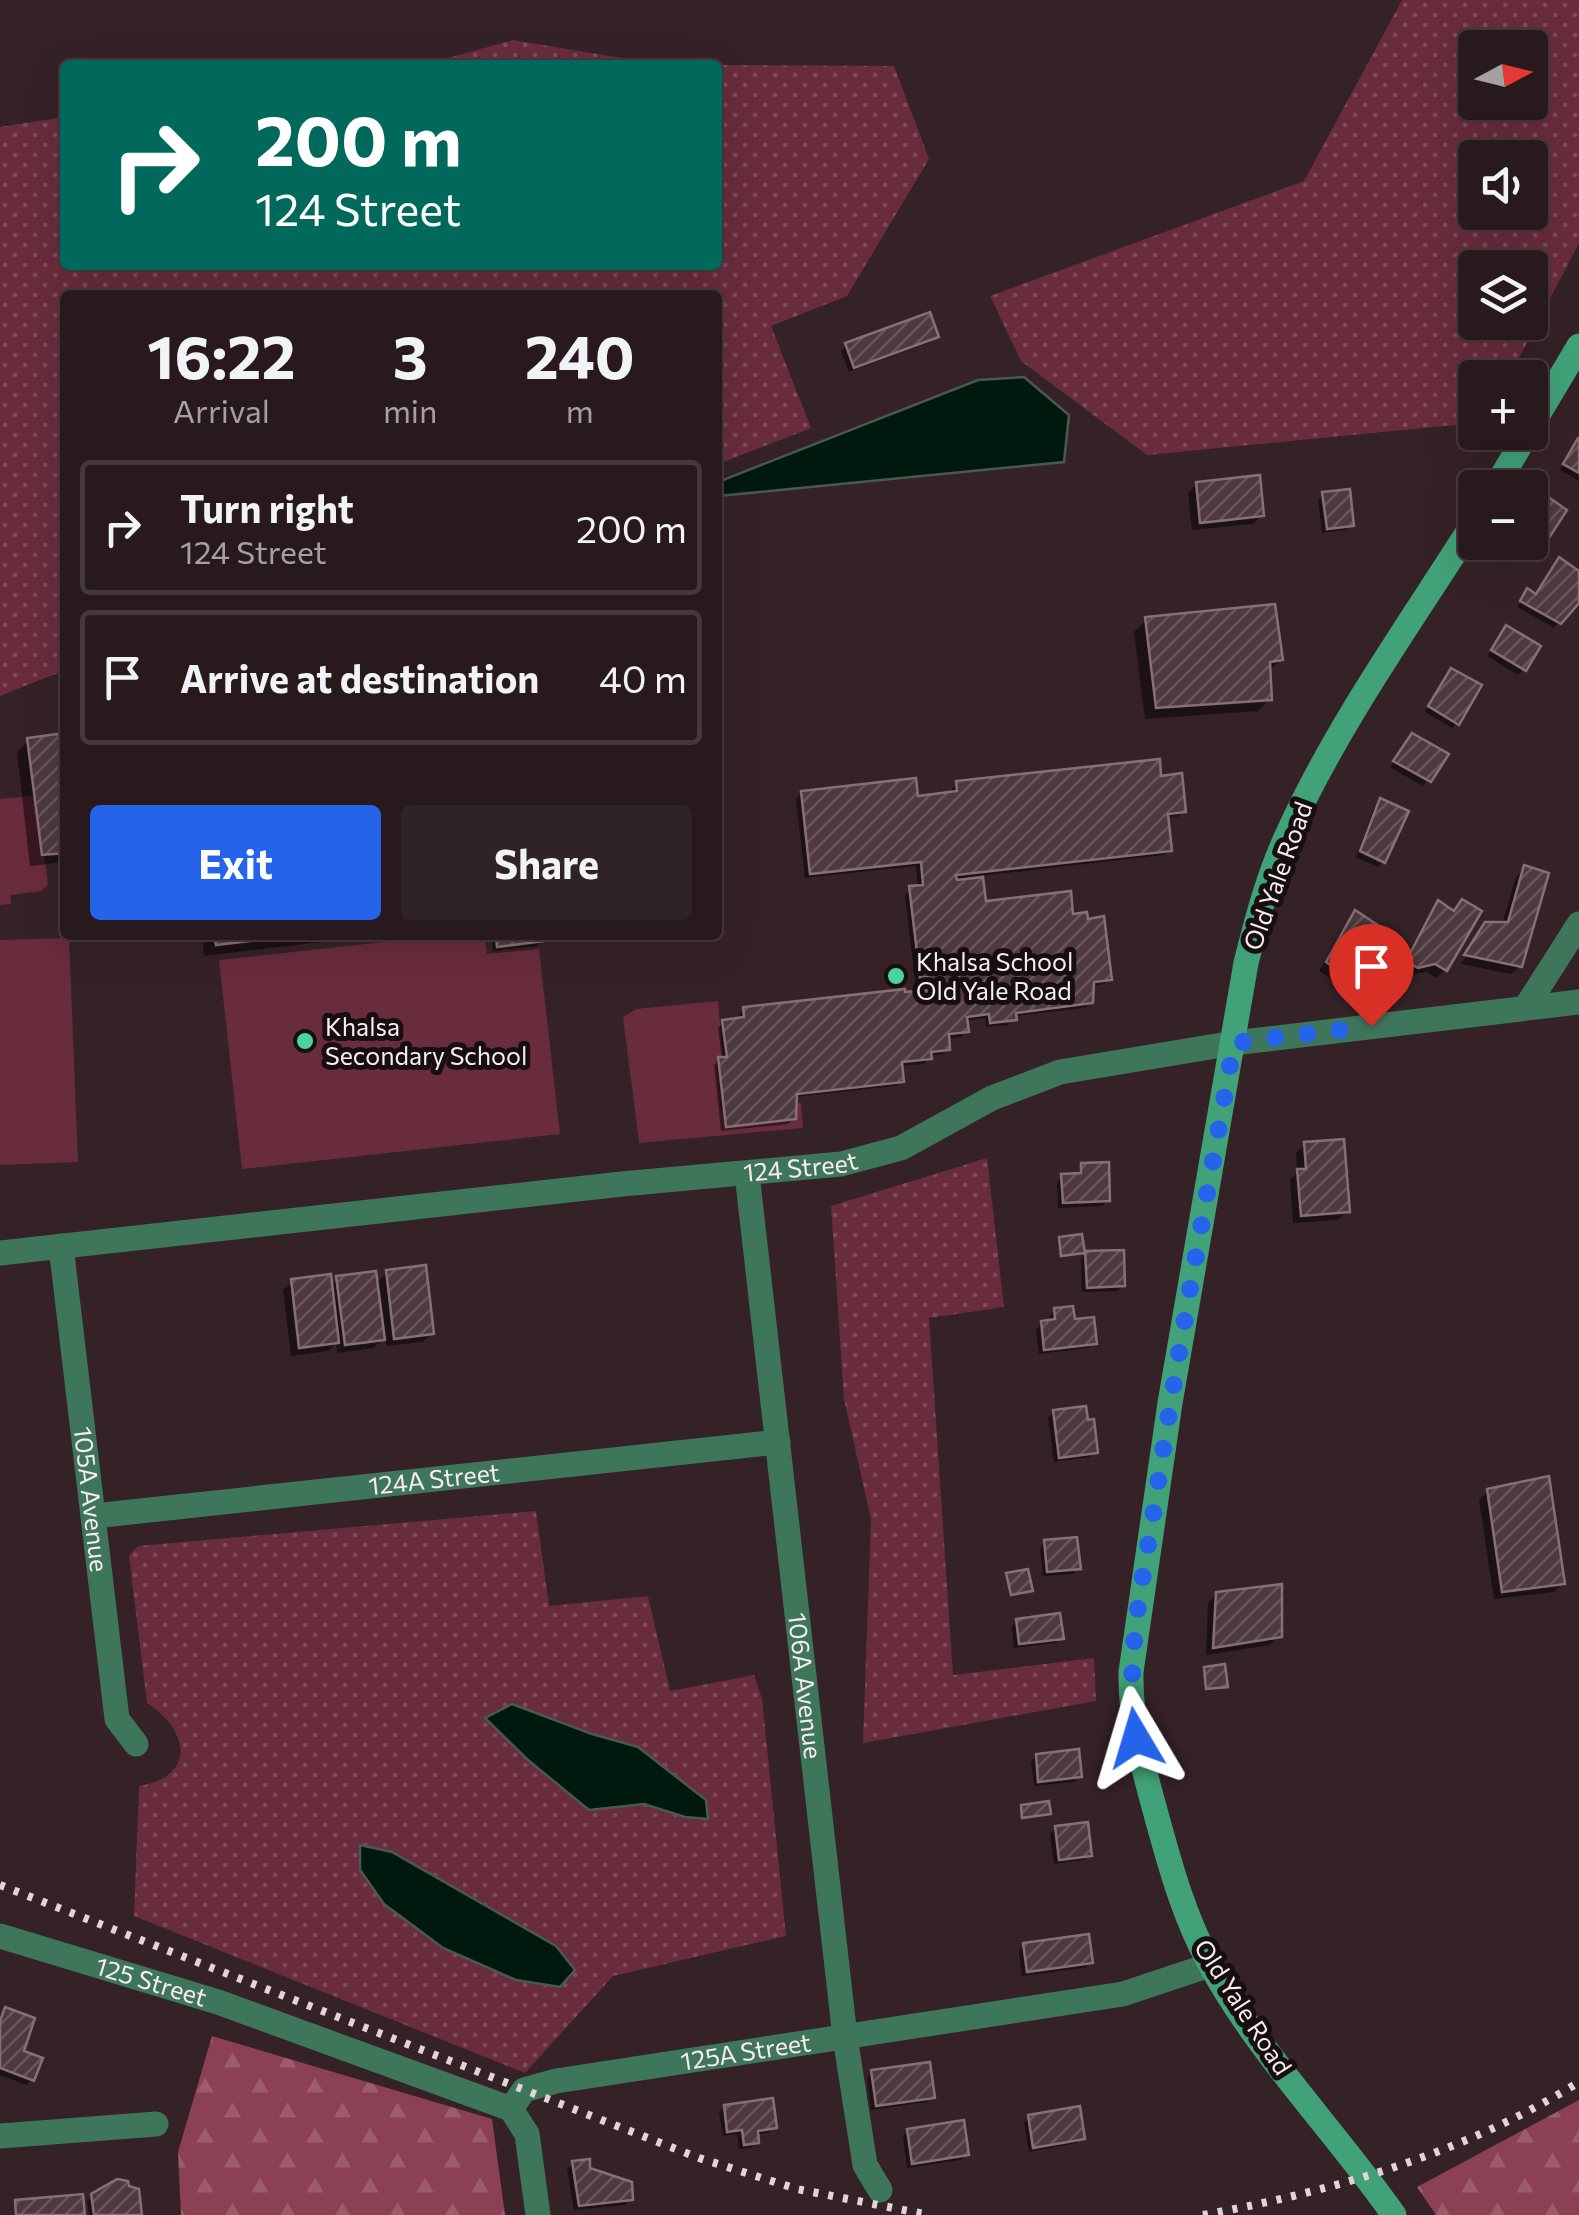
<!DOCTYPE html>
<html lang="en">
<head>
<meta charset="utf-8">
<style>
  :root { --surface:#281a1c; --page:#302325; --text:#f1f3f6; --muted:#a5a1a3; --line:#44383b; --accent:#2563eb }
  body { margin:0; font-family:Commissioner,sans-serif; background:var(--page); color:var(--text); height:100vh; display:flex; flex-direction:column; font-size:38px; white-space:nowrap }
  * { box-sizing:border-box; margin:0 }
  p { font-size:32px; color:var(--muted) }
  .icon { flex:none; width:55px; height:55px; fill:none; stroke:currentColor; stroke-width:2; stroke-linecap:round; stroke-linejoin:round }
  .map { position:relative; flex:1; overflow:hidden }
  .drawer { position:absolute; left:60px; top:290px; width:662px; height:650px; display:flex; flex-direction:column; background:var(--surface); border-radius:10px; box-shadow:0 10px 40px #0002,0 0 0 2px var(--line) }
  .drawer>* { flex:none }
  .banner { position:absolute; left:60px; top:60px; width:662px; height:210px; border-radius:10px; box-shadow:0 10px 40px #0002,0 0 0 2px var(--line); background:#00695c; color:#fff; overflow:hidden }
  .needle { width:65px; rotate:83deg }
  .fabs { position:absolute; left:1458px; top:30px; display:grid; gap:20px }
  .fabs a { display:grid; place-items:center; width:90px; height:90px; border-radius:10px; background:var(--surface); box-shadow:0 10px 40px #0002,0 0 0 2px var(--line); font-size:50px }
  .pin { position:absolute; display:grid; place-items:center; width:85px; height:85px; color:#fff; margin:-102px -42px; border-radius:50% 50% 50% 0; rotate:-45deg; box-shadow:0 0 10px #0007 }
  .pin .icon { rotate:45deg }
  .me { position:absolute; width:110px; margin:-55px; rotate:353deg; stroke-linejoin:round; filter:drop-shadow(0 0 8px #0008) }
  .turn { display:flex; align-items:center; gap:35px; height:210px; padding:0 30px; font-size:45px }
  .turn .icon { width:130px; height:130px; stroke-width:2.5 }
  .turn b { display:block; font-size:70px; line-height:85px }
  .eta { display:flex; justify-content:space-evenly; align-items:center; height:170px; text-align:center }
  .eta b { font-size:60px; font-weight:700; line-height:70px }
  .button { display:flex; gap:20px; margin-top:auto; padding:20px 30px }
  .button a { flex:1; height:115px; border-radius:10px; background:var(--accent); color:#fff; font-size:40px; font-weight:700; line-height:115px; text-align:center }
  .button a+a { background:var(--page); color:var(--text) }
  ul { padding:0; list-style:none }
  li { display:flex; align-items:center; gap:30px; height:135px; margin:0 20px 15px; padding:0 10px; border:5px solid var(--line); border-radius:10px }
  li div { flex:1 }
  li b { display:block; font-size:38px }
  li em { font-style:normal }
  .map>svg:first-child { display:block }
  .grass { fill:url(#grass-dots); fill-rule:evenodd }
  .forest { fill:url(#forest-firs) }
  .park { fill:#692c3c }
  .water { fill:#00190e; stroke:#4b5851; stroke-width:2.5 }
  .shadow { fill:#0007 }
  .building { fill:url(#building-hatch); stroke:#867074; stroke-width:2.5 }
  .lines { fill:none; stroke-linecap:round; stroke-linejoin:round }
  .minor { stroke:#3e765c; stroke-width:25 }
  .secondary { stroke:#41a279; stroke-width:25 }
  .rail { stroke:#e2d4d7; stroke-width:8; stroke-dasharray:5 10; stroke-linecap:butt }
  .route { stroke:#2563eb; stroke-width:18; stroke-dasharray:0 32.4 }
  .poi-dot { fill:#4ad49c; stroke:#170e10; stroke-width:4 }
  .labels { text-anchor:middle; stroke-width:10; stroke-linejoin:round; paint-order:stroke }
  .street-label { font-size:25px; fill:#f9ecee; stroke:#170e10 }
  .poi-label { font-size:25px; fill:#f9ecee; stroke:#170e10; text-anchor:start }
</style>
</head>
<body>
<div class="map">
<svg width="1579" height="2215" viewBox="0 0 1579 2215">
  <defs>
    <pattern id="grass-dots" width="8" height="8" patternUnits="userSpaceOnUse" patternTransform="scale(2.5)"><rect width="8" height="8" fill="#692c3c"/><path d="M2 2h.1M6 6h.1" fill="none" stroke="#7f4b58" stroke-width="1.8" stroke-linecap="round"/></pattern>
    <pattern id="forest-firs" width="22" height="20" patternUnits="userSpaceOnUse" patternTransform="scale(2.5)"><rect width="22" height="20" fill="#8b4053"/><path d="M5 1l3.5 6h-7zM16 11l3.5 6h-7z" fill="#9c5c6c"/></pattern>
    <pattern id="building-hatch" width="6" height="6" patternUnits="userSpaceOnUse" patternTransform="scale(2.5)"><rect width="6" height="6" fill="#4e3a3e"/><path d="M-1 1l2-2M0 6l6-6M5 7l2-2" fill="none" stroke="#68575a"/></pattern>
  </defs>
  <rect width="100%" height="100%" fill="#352226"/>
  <!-- grass -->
  <g class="grass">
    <path d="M1402,0H1579V243L1509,377L1475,378V423L1147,455L1021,361L990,296L1304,181ZM1475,48H1530V102H1475ZM1475,158H1530V212H1475ZM1475,268H1530V322H1475Z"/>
    <path d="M513,40L664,65H423Z"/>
    <path d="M718,65L894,66L929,159L847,296L771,326L811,428L718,464V295H65V670L0,696V127L65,117V265H718Z"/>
    <path d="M987,1158L1004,1307L929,1318L953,1675L1094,1658L1096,1701L863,1743L871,1519L844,1399L831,1206Z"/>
    <path d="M536,1511L549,1606L648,1596L670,1691L754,1675L762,1699L786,1936L613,1976L525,2073L134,1916L139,1786C197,1776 189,1730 147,1703L129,1556L138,1546ZM558,1719L592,1734L638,1747L708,1818L685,1817L644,1804Z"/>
  </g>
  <!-- forest -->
  <g class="forest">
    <path d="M212,2036L492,2119L505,2215H181L178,2152Z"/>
    <path d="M1579,2100V2215H1436L1417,2187Z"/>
  </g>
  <!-- park -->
  <g class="park">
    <path d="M31,796L37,799L48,884L42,891L10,895L11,904L0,905V799Z"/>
    <path d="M449,935H484L487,954L539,949L560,1134L242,1169L219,960Z"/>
    <path d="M69,938L78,1162L0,1165V940Z"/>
    <path d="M718,1001L723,1059L716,1060L721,1110L801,1103L803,1128L639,1143L623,1017L636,1009Z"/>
  </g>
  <!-- water -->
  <g class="water">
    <path d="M1024,377L1069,415L1064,462L718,496V482L978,380Z"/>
    <path d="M512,1704L592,1734L638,1747L706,1800L708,1819L685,1817L644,1804L589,1810L528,1760L485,1718Z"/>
    <path d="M360,1845L392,1852L556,1946L575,1970L560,1987L516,1980L443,1948L384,1904L360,1870Z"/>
  </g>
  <!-- shadow -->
  <g class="shadow">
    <path d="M936,336L931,342L849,372L841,351L847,345Z"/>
    <path d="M1579,441V481L1560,470Z"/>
    <path d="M1197,484L1262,515L1253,524L1192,530L1188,493Z"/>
    <path d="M1323,495L1351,525L1346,530L1322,533L1318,500Z"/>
    <path d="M1542,496L1563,510L1540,545L1530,538V514Z"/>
    <path d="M1579,574V599L1554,628L1517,607L1528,591L1535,596Z"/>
    <path d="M1146,620L1281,660L1268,672L1270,699L1258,711L1145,719L1134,632Z"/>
    <path d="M1506,628L1524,669L1518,675L1487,656Z"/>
    <path d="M1446,676L1457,723L1452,728L1425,712Z"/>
    <path d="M65,736V862L30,866L17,752L29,740Z"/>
    <path d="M1407,741L1445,755L1423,786L1390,767Z"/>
    <path d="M1159,778L1184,811L1178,817L1166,818L1169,850L1164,855L980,876L984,904L1071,916L1109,979L1104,984L1091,986V1002L1085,1008L1014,1016L1009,1025L986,1027L985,1018L965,1021L966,1031L961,1037L947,1038L948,1049L942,1054L929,1056L924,1064L900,1066L902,1081L896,1086L794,1097V1118L788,1124L721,1131L714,1065L722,1059L718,1028L724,1022L739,1020V1015L744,1009L924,993L923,981L915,982L905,894L911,889L918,888L916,866L805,878L796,799L802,793L916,798L952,794V789L957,783Z"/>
    <path d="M1380,801L1383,862L1378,867L1356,857L1375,806Z"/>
    <path d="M1525,868L1520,966L1511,974L1461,964L1483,930L1502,924L1516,877Z"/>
    <path d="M1462,902L1445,969L1436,978L1426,972L1408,976L1399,971L1430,912L1438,904L1452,913Z"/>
    <path d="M1355,914L1393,938L1354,994L1319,971L1347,922Z"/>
    <path d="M202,935H379L204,956Z"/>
    <path d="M491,935H542L543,940L537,946L493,951Z"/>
    <path d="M1305,1144L1347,1211L1338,1220L1293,1223L1290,1180L1297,1173L1296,1153Z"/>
    <path d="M1082,1165L1107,1200L1102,1206L1058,1208L1057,1182L1063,1177L1077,1176Z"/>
    <path d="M1086,1254L1123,1285L1117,1291L1082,1292L1081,1259Z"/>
    <path d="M387,1273L432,1333L423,1342L386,1346L385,1337L373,1348L337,1353L336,1343L328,1351L291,1356L283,1290L292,1282L330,1286L338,1279L375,1284Z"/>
    <path d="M1055,1311L1073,1322L1094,1343L1089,1348L1039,1354L1036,1329L1042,1323L1050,1322L1049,1316Z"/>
    <path d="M1054,1412L1095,1452L1090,1457L1054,1462L1048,1418Z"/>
    <path d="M1488,1491L1563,1583L1554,1592L1494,1599L1479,1500Z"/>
    <path d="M1045,1542L1078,1568L1073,1574L1043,1576L1040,1548Z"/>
    <path d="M1217,1594L1279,1636L1270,1645L1206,1655L1208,1603Z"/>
    <path d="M1017,1621L1061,1638L1056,1643L1014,1648L1012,1626Z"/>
    <path d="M1037,1756L1080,1776L1074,1782L1034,1786L1031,1762Z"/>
    <path d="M1056,1828L1089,1855L1084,1860L1054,1864L1050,1834Z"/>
    <path d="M1024,1945L1090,1963L1085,1968L1022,1976L1019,1950Z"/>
    <path d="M6,2010L32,2079L27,2085L0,2075V2016Z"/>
    <path d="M872,2072L932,2097L927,2102L871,2110L867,2077Z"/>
    <path d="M725,2107L774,2127L769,2133L756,2134L757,2142L751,2148L739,2149L737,2134L723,2136L719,2112Z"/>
    <path d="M1029,2118L1082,2138L1077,2143L1029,2152L1024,2123Z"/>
    <path d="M908,2131L967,2154L961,2160L907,2168L903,2136Z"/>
    <path d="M573,2163L588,2170L630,2199L625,2205L574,2210L567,2169Z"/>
    <path d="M126,2188L140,2215H89L87,2201L93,2196Z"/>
  </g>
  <!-- building -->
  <g class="building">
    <path d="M930,312L939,337L854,368L845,343Z"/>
    <path d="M1578,438H1579V473L1563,464Z"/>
    <path d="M1260,475L1264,516L1200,523L1196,482Z"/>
    <path d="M1350,489L1354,526L1327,529L1322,492Z"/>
    <path d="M1541,492L1567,510L1547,541L1530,529V515Z"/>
    <path d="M1559,557L1579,571V603L1561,624L1520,601L1527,588L1536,594Z"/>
    <path d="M1275,604L1283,660L1270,662L1272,700L1156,708L1145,617Z"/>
    <path d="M1506,625L1541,646L1526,671L1491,650Z"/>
    <path d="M1451,668L1482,685L1459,725L1428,706Z"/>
    <path d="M65,733V853L42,855L27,738Z"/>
    <path d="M1412,733L1449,754L1431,782L1393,761Z"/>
    <path d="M1160,759L1161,776L1182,773L1186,812L1168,814L1172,851L956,875L957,880L983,877L986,901L1071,891L1073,914L1087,912L1088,919L1104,916L1112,980L1094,982L1093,1003L1016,1013L1017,1020L990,1023L989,1014L967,1017L969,1032L949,1034L950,1050L931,1052L932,1059L902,1062L904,1082L797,1094L796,1119L726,1127L718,1057H727L722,1020L744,1017L743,1007L905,989V992L929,990L927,977L920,978L909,886L923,885L921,862L810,874L801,791L916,778L918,796L957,791L956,781Z"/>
    <path d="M1380,798L1409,811L1385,863L1360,851Z"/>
    <path d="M1524,865L1549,873L1522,967L1464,955L1485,922H1508Z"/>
    <path d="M1462,899L1482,911L1447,971L1435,964L1418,968L1406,961L1438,900L1454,911Z"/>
    <path d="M1355,910L1396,937L1365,987L1326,962Z"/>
    <path d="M214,935H300L216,945Z"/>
    <path d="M496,935H545V941L497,947Z"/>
    <path d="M1344,1139L1350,1212L1301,1216L1297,1169H1306L1304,1142Z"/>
    <path d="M1109,1162L1110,1201L1063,1203L1061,1174L1081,1173V1163Z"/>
    <path d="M1082,1234L1085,1253L1061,1256L1059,1237Z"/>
    <path d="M1124,1250L1125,1286L1087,1288L1085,1251Z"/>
    <path d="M426,1265L434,1334L394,1339L386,1270Z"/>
    <path d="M376,1271L385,1340L345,1345L336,1276Z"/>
    <path d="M331,1274L339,1343L299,1348L291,1279Z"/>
    <path d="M1073,1306L1075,1319L1094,1317L1097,1344L1044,1350L1041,1321L1055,1319L1054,1308Z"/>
    <path d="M1086,1406L1088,1420L1094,1419L1098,1453L1059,1458L1053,1410Z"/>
    <path d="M1549,1476L1565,1584L1502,1592L1487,1489Z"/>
    <path d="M1077,1537L1081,1569L1047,1572L1044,1540Z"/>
    <path d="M1028,1569L1033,1591L1011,1595L1006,1573Z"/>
    <path d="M1282,1584V1637L1213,1648L1216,1592Z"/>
    <path d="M1060,1613L1064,1639L1019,1644L1016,1619Z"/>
    <path d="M1225,1664L1228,1687L1206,1689L1204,1667Z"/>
    <path d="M1079,1749L1082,1777L1038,1782L1036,1754Z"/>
    <path d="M1049,1801L1051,1814L1022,1818L1021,1805Z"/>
    <path d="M1088,1822L1092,1856L1059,1860L1055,1826Z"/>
    <path d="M1089,1934L1093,1963L1027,1972L1023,1943Z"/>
    <path d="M5,2007L35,2018L24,2051L43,2058L34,2081L0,2068V2021Z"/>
    <path d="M930,2062L935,2098L876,2106L871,2070Z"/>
    <path d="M773,2098L777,2128L758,2131L759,2143L744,2145L742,2130L727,2132L724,2105Z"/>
    <path d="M1080,2106L1085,2139L1033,2148L1028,2115Z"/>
    <path d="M964,2120L969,2155L912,2164L907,2129Z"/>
    <path d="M590,2159V2168L632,2182L633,2200L579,2206L572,2161Z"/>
    <path d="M117,2179L128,2181L129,2186L139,2189L142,2215H94L91,2194Z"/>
    <path d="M83,2194L85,2215H16L15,2200Z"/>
  </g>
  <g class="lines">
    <!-- minor -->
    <g class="minor">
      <path d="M1526,1007L1579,924"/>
      <path id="s1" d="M747,1174L845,2037L865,2165L880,2190"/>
      <path id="s2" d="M61,1246L117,1719L136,1744"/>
      <path id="s3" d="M0,1253L622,1184L841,1164L901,1148L992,1098L1060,1072L1234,1043L1579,1002"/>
      <path id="s4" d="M94,1516L778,1442"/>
      <path id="s5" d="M0,1936L218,2002L511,2109L524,2090L556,2081L1123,1994L1210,1965"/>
      <path d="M511,2109L527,2134L538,2215"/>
      <path d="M0,2136L156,2124"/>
    </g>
    <!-- secondary -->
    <g class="secondary">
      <path d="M1530,428L1579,346"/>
      <path d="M1495,488L1528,432"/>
      <path d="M1394,2215C1335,2131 1259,2054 1210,1964C1184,1917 1170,1865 1156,1814C1143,1767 1130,1721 1131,1672L1170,1403L1246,963C1257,919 1269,873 1289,831C1339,722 1411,622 1475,521"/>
    </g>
    <!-- rail -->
    <g class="rail">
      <path d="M0,1885L699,2158L797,2189L929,2215"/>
      <path d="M1203,2215C1334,2191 1465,2153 1579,2082"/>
    </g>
  </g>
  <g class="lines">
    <!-- route -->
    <path class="route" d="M1136,1738C1124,1658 1143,1581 1155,1503C1178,1349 1207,1196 1234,1043L1371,1026"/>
  </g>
  <!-- markers -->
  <g class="poi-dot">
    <circle cx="896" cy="976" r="10"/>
    <circle cx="305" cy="1041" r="10"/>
  </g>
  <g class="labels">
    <!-- street labels -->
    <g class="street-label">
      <text transform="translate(1278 876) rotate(-70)" y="9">Old Yale Road</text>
      <text dy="9" stroke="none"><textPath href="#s3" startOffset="805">124 Street</textPath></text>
      <text dy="9" stroke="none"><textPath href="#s4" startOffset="342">124A Street</textPath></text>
      <text dy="9" stroke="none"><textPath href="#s2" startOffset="255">105A Avenue</textPath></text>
      <text dy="9" stroke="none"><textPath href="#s1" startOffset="515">106A Avenue</textPath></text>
      <text dy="9" stroke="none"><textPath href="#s5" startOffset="158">125 Street</textPath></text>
      <text transform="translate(1243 2007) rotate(57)" y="9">Old Yale Road</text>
      <text dy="9" stroke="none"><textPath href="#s5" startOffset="788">125A Street</textPath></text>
    </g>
    <!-- poi labels -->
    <g class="poi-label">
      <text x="916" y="971">Khalsa School<tspan x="916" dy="29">Old Yale Road</tspan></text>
      <text x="325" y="1036">Khalsa<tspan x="325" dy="29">Secondary School</tspan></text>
    </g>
  </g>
</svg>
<div class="fabs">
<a><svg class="needle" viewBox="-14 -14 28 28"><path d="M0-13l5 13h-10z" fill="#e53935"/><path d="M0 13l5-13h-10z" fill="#a5a1a3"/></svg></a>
<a><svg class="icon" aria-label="sound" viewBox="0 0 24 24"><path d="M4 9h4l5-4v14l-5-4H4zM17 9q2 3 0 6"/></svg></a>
<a><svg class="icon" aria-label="layers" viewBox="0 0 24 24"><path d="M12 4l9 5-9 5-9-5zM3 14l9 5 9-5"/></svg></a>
<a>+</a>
<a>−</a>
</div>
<div class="pin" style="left:1371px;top:1026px;background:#d93025"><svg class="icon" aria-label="arrive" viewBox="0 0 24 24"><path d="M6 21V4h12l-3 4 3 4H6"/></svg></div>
<svg class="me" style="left:1136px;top:1738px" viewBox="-20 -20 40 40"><path d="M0-17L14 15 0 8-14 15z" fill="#2563eb" stroke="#fff" stroke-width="4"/></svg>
<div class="banner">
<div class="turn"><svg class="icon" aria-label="right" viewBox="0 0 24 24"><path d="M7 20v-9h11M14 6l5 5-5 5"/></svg><div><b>200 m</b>124 Street</div></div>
</div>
<section class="drawer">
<div class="eta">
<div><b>16:22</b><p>Arrival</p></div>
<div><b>3</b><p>min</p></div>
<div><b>240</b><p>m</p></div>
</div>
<ul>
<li><svg class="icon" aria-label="right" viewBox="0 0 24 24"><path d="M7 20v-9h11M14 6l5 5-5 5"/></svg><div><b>Turn right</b><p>124 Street</p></div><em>200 m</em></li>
<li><svg class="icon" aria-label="arrive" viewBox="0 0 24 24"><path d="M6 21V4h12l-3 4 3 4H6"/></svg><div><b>Arrive at destination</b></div><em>40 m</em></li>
</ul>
<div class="button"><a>Exit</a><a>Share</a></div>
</section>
</div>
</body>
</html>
